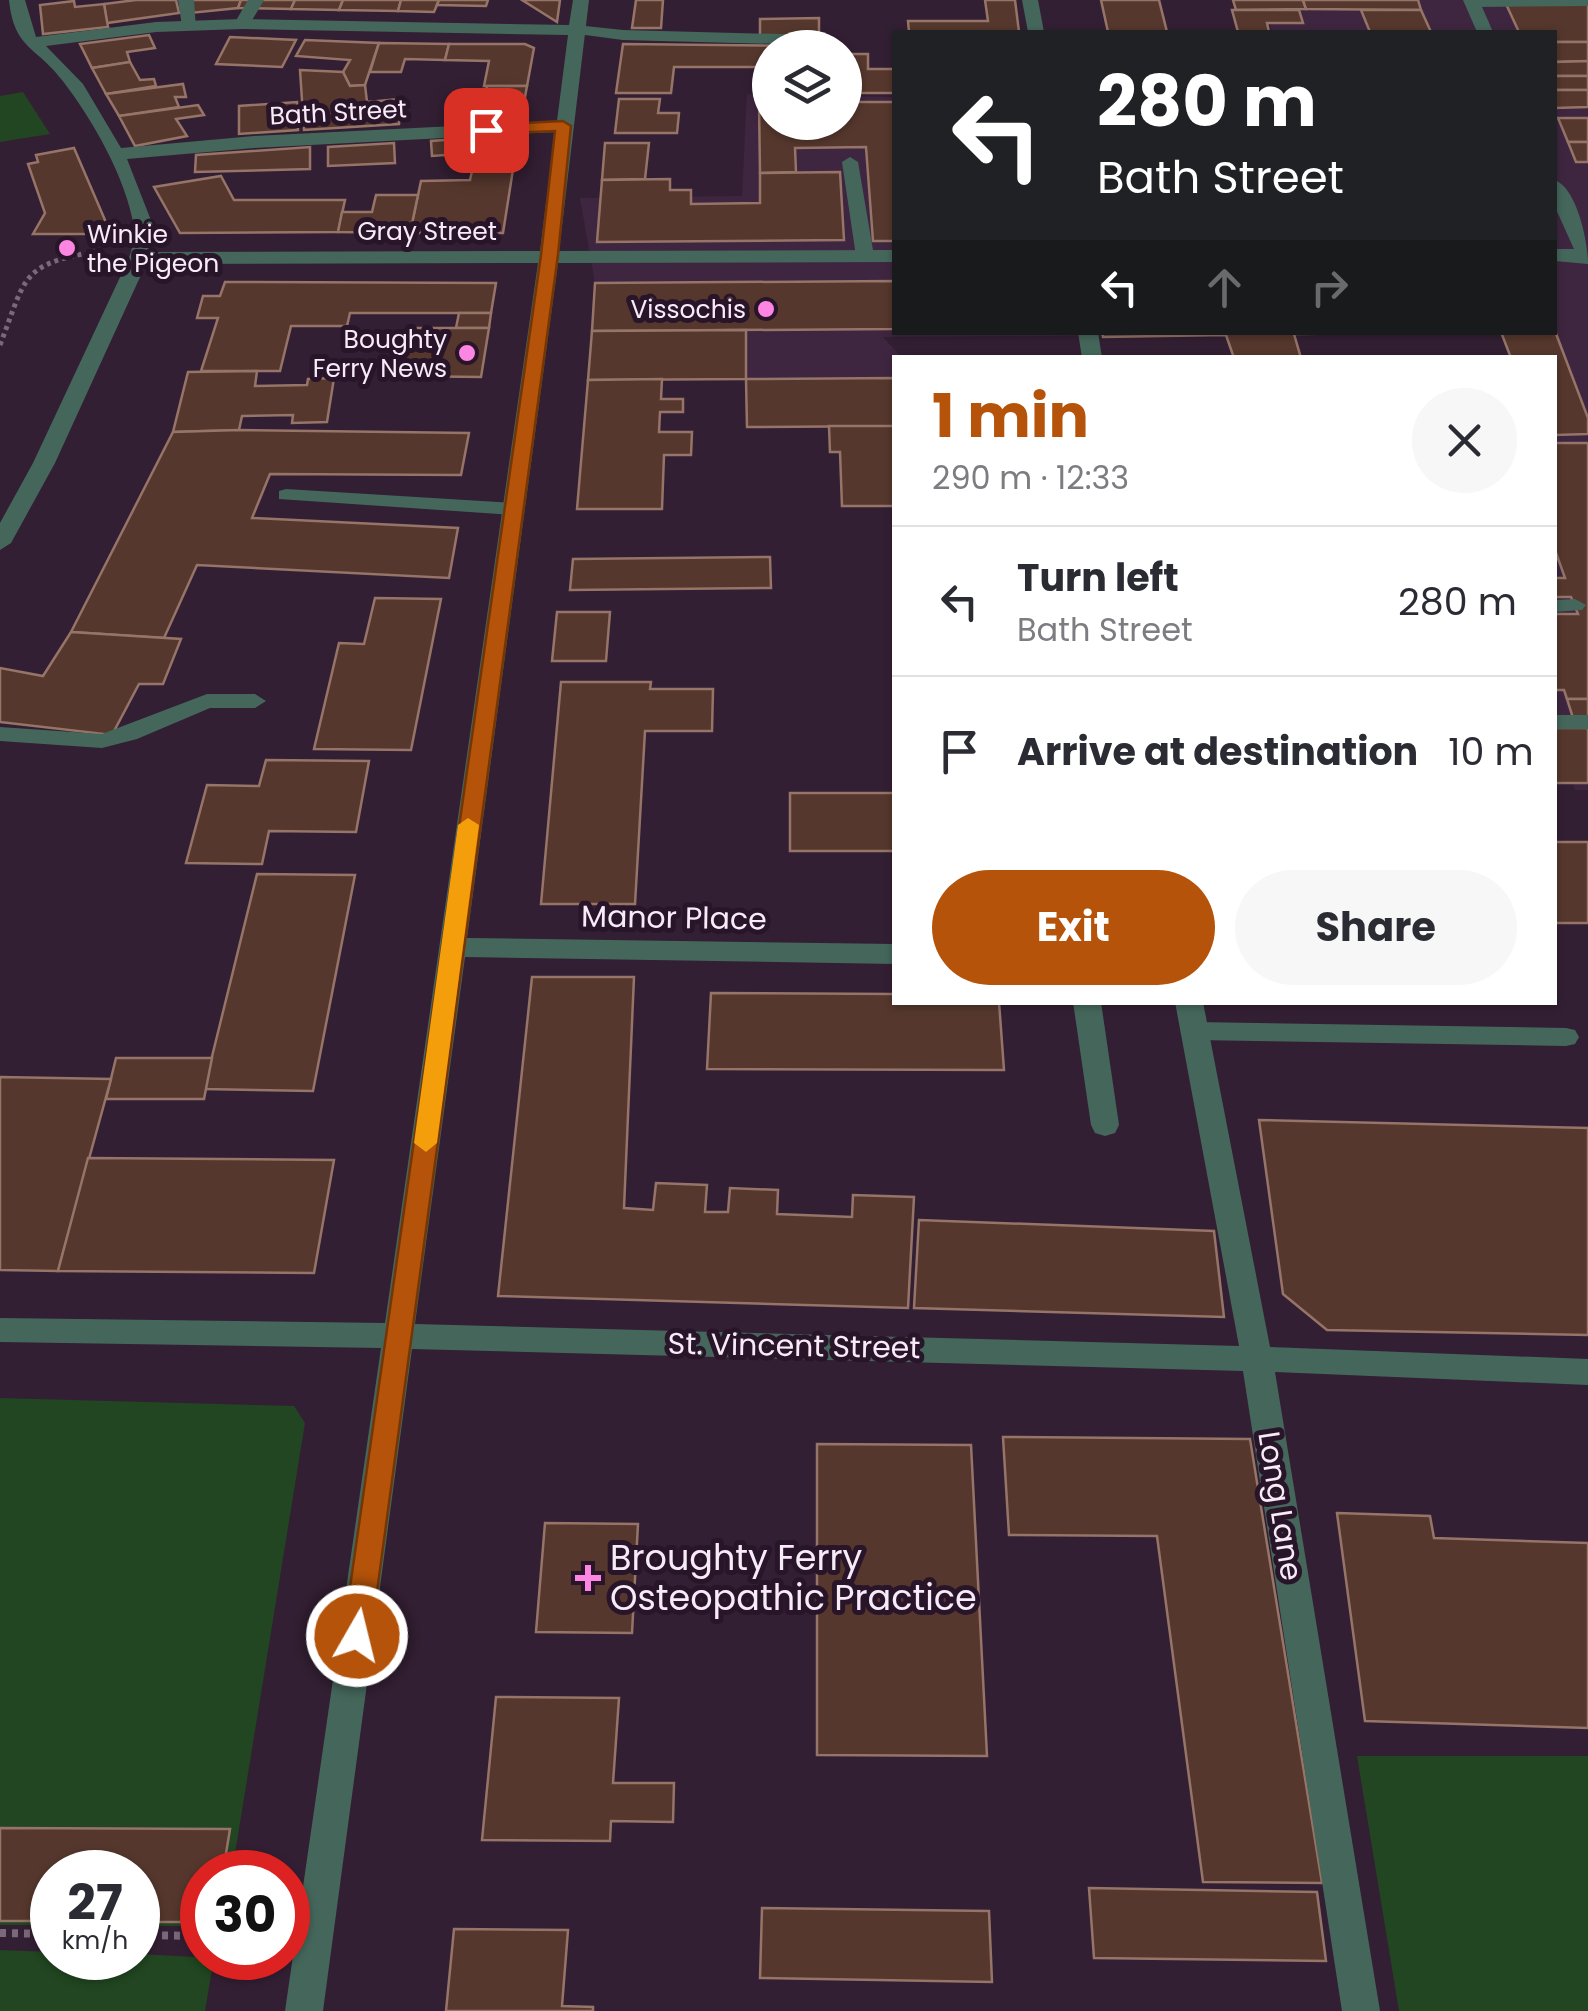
<!DOCTYPE html>
<html lang="en">
<head>
<meta charset="utf-8">
<style>
  :root { --surface:#fff; --page:#f7f7f7; --text:#2b2b33; --muted:#7c7c81; --line:#e1e1e2; --accent:#b45309 }
  body { margin:0; font-family:Poppins,sans-serif; background:var(--page); color:var(--text); height:100vh; display:flex; flex-direction:column; font-size:38px; white-space:nowrap }
  * { box-sizing:border-box; margin:0 }
  p { font-size:32px; color:var(--muted) }
  .icon { flex:none; width:55px; height:55px; fill:none; stroke:currentColor; stroke-width:2; stroke-linecap:round; stroke-linejoin:round }
  .map { position:relative; flex:1; overflow:hidden }
  .panel { position:absolute; left:892px; top:355px; width:665px; height:650px; display:flex; flex-direction:column; background:var(--surface); border-radius:0px; box-shadow:0 2px 8px #0004 }
  .panel>* { flex:none }
  .banner { position:absolute; left:892px; top:30px; width:665px; height:305px; border-radius:0px; box-shadow:0 2px 8px #0004; background:#202124; color:#fff; overflow:hidden }
  .tools { position:absolute; left:752px; top:30px; display:grid; gap:20px }
  .tools a { display:grid; place-items:center; width:110px; height:110px; border-radius:50%; background:var(--surface); box-shadow:0 2px 8px #0004; font-size:50px }
  .speed { position:absolute; left:30px; top:1850px; display:flex; gap:20px; font-size:50px; font-weight:700; text-align:center }
  .speed>* { display:grid; place-content:center; width:130px; height:130px; border-radius:50%; background:var(--surface); box-shadow:0 2px 8px #0004; line-height:1 }
  .speed small { font-size:25px; font-weight:400 }
  .speed .limit { border:15px solid #d22; background:#fff; color:#111 }
  .pin { position:absolute; display:grid; place-items:center; width:85px; height:85px; color:#fff; margin:-42px; border-radius:20px; box-shadow:0 5px 15px #0006 }
  .me { position:absolute; width:110px; margin:-55px; rotate:8deg; stroke-linejoin:round; filter:drop-shadow(0 0 8px #0008) }
  .turn { display:flex; align-items:center; gap:35px; height:210px; padding:0 40px; font-size:45px }
  .turn .icon { width:130px; height:130px; stroke-width:2.5 }
  .turn b { display:block; font-size:70px; line-height:85px }
  .lanes { display:flex; align-items:center; height:95px; padding:0 40px; background:#0003; justify-content:center; gap:50px; direction:ltr }
  .lanes .off { opacity:.35 }
  .round { display:grid; place-items:center; flex:none; width:105px; height:105px; border-radius:52px; background:var(--page) }
  .headline { display:flex; align-items:center; justify-content:space-between; height:170px; padding:0 40px }
  h1 { font-size:60px; font-weight:700; line-height:75px; color:var(--accent) }
  .primary-button { display:flex; gap:20px; margin-top:auto; padding:20px 40px }
  .primary-button a { flex:1; height:115px; border-radius:60px; background:var(--accent); color:#fff; font-size:40px; font-weight:700; line-height:115px; text-align:center }
  .primary-button a+a { background:var(--page); color:var(--text) }
  ul { padding:0; list-style:none }
  li { display:flex; align-items:center; gap:30px; height:150px; padding:0 40px; border-top:2px solid var(--line) }
  li div { flex:1 }
  li b { display:block; font-size:38px }
  li em { font-style:normal }
  .map>svg:first-child { display:block }
  .built { fill:#3f2640 }
  .green { fill:#214621 }
  .building { fill:#55372d; stroke:#967468; stroke-width:2.5 }
  .lines { fill:none; stroke-linecap:round; stroke-linejoin:round }
  .path-far1 { stroke:#7a697a; stroke-width:5; stroke-dasharray:4 4; stroke-linecap:butt }
  .path { stroke:#7a697a; stroke-width:8; stroke-dasharray:6 6; stroke-linecap:butt }
  .service { fill:#45675b; fill-rule:evenodd }
  .minor { fill:#45675b; fill-rule:evenodd }
  .route { fill:#b45309; stroke:#753606; stroke-width:2.5 }
  .slow { fill:#f59e0b }
  .poi-dot { fill:#fd86e2; stroke:#291529; stroke-width:4 }
  .labels { text-anchor:middle; stroke-width:10; stroke-linejoin:round; paint-order:stroke }
  .far-street-label { font-size:25px; fill:#f8ebf8; stroke:#291529 }
  .far-poi-label { font-size:25px; fill:#f8ebf8; stroke:#291529; text-anchor:end }
  .street-label { font-size:30px; fill:#f8ebf8; stroke:#291529 }
  .near-poi-label { font-size:35px; fill:#f8ebf8; stroke:#291529; text-anchor:start }
</style>
</head>
<body>
<div class="map">
<svg width="1588" height="2011" viewBox="0 0 1588 2011">
  <rect width="100%" height="100%" fill="#331f33"/>
  <!-- built -->
  <g class="built">
    <path d="M1262,0H1588V790H1575L1555,711V358L1511,357L1501,333L1555,332V32H1272Z"/>
    <path d="M747,94L770,95V122H845V96L895,97V332L1493,333L883,337L901,357L895,358V426L746,379L588,380L595,283L580,198L742,196Z"/>
  </g>
  <!-- green -->
  <g class="green">
    <path d="M23,92L50,134L0,142V96Z"/>
    <path d="M0,1398L294,1406L305,1423L232,1872H202V1926H138V1872H52V1925H0Z"/>
    <path d="M1357,1756H1588V2011H1399Z"/>
    <path d="M0,1950L52,1952V1958H138V1954L214,1958L205,2011H0Z"/>
  </g>
  <!-- building -->
  <g class="building">
    <path d="M136,0H176L179,13L107,23L104,4Z"/>
    <path d="M186,0H241L238,8L190,13Z"/>
    <path d="M241,0H295L291,9L238,8Z"/>
    <path d="M295,0H343L339,10L291,9Z"/>
    <path d="M343,0H401L398,11L339,10Z"/>
    <path d="M401,0H439L434,12L398,11Z"/>
    <path d="M439,0H488L486,6L437,5Z"/>
    <path d="M522,0H560L557,22Z"/>
    <path d="M636,0H663L661,28H632Z"/>
    <path d="M985,0H1015L1019,32H909L908,21H988Z"/>
    <path d="M1101,0H1159L1167,32H1108Z"/>
    <path d="M1233,0H1303L1306,9L1236,10Z"/>
    <path d="M1303,0H1418L1421,10L1306,9Z"/>
    <path d="M74,1L75,7L104,4L108,27L43,34L40,5Z"/>
    <path d="M1588,3V42H1555V32H1519L1506,4Z"/>
    <path d="M1232,10H1299L1303,23H1267L1269,32H1238Z"/>
    <path d="M1361,10H1421L1431,32H1370Z"/>
    <path d="M819,18V36H760V19Z"/>
    <path d="M149,35L155,48L127,52L130,62L92,68L80,44Z"/>
    <path d="M230,37L296,40L282,67L216,64Z"/>
    <path d="M305,40L379,43L365,85L350,86L343,72L350,60L296,56Z"/>
    <path d="M1555,42H1588V61L1555,62Z"/>
    <path d="M379,43L449,44L445,60L405,59L401,72H370Z"/>
    <path d="M449,44H525L534,48L527,86H484L489,61L445,60Z"/>
    <path d="M623,44L822,46V48H770V67H674L671,93H616Z"/>
    <path d="M845,54H868V69H895V93H845Z"/>
    <path d="M1588,61V76H1555V62Z"/>
    <path d="M130,62L140,80L154,79L156,86L106,94L92,68Z"/>
    <path d="M300,70L343,72L350,86L365,85L367,102L401,99L399,124L304,130Z"/>
    <rect x="1555" y="76" width="33" height="14"/>
    <path d="M183,84L186,97H175L179,107L119,116L106,94Z"/>
    <path d="M487,86H527L521,119L480,120Z"/>
    <path d="M1555,90H1588V107L1555,108Z"/>
    <path d="M619,99H660L658,113H679L677,133H615Z"/>
    <path d="M297,102L298,130L239,134V106Z"/>
    <path d="M845,102H895V241H873L866,147L795,148L796,172L760,173L759,103H770V122H845Z"/>
    <path d="M198,105L204,115L176,119L187,136L135,146L119,116Z"/>
    <path d="M1558,118H1588V142H1568Z"/>
    <path d="M517,135L514,163H459L460,154L432,156L431,141Z"/>
    <path d="M1568,142H1588V162H1576Z"/>
    <path d="M394,143L395,163L328,166V147Z"/>
    <path d="M605,143H649L645,179L602,180Z"/>
    <path d="M310,147V169L195,172L196,155Z"/>
    <path d="M74,148L111,234H33L45,213L28,164L38,162L36,155Z"/>
    <path d="M474,162L514,163L503,233H410L421,181L470,180Z"/>
    <path d="M840,172L844,240L597,242L602,180L670,179V190H691V204L760,203V173Z"/>
    <path d="M221,176L234,200H345L338,232L180,233L154,187Z"/>
    <path d="M376,195H418L410,233L338,232L342,212H372Z"/>
    <path d="M895,281V329L592,331L595,283Z"/>
    <path d="M225,282L496,283L491,313H350L347,326H291L280,371H201L218,318H197L203,296H220Z"/>
    <path d="M459,313H491L489,328H456Z"/>
    <path d="M411,328H489L481,377L401,376Z"/>
    <path d="M746,330V379L588,380L592,331Z"/>
    <path d="M1555,331L1588,418V434L1555,435V358H1511L1501,332Z"/>
    <path d="M1102,332H1493L1294,334L1301,358H1234L1226,335L1103,337Z"/>
    <path d="M257,371L255,386L307,385L308,379L334,378L327,422L292,423L293,415L242,416L239,430L173,432L188,372Z"/>
    <path d="M895,378V426L747,427L746,379Z"/>
    <path d="M662,379L661,399H683V412H660L659,432H692L691,455H664L662,509H577L588,380Z"/>
    <path d="M829,426H895V506H842L840,452H830Z"/>
    <path d="M239,430L469,433L461,475L270,474L252,518L458,528L449,578L197,565L164,638L71,632L173,432Z"/>
    <path d="M1555,443H1588V699H1567L1564,690H1555V614H1578L1571,597H1555V578H1565L1555,550Z"/>
    <path d="M770,557L771,588L570,590L573,559Z"/>
    <path d="M375,598L441,599L411,750L314,749L339,643L364,644Z"/>
    <path d="M557,612H610L606,661H552Z"/>
    <path d="M71,632L181,639L163,684H139L112,735L0,722V668L43,676Z"/>
    <path d="M561,682H651L650,689H713L712,731H645L635,904H541Z"/>
    <path d="M1567,699H1588V718H1573Z"/>
    <rect x="1555" y="728" width="33" height="55"/>
    <path d="M266,760L369,761L356,832L269,831L262,864L186,863L207,785L259,786Z"/>
    <rect x="790" y="793" width="105" height="58"/>
    <rect x="1555" y="842" width="33" height="81"/>
    <path d="M257,874L355,875L313,1091L204,1089Z"/>
    <path d="M532,977H634L624,1208L653,1210L656,1183L707,1185L705,1212H728L730,1188L778,1190L777,1214L852,1217L853,1195L914,1197L908,1308L498,1296Z"/>
    <path d="M711,993L895,994V1002H999L1004,1070L707,1069Z"/>
    <path d="M116,1058H212L204,1099H106Z"/>
    <path d="M0,1077L111,1079L58,1271L0,1270Z"/>
    <path d="M1259,1120L1588,1128V1335L1327,1330L1283,1294Z"/>
    <path d="M88,1158L334,1160L314,1273L58,1271Z"/>
    <path d="M919,1220L1214,1231L1224,1317L914,1308Z"/>
    <path d="M1003,1437L1250,1439L1322,1883L1203,1882L1157,1536L1009,1535Z"/>
    <path d="M817,1444L971,1445L987,1756L817,1755Z"/>
    <path d="M1337,1513L1430,1516L1434,1538L1588,1543V1728L1365,1721Z"/>
    <path d="M545,1523L638,1524L632,1633L536,1632Z"/>
    <path d="M496,1697L619,1698L613,1783H674L673,1822L611,1821L610,1841L482,1840Z"/>
    <path d="M0,1828L230,1829L223,1872H202V1922H138V1872H52V1921H0Z"/>
    <path d="M1089,1888L1317,1892L1326,1961L1094,1958Z"/>
    <path d="M762,1908L989,1911L992,1982L760,1978Z"/>
    <path d="M454,1929L568,1930L562,2006L593,2007V2011H446Z"/>
  </g>
  <g class="lines">
    <!-- path-far1 -->
    <path class="path-far1" d="M0,345C27,275 20,265 98,251"/>
    <!-- path -->
    <g class="path">
      <path d="M0,1933L52,1934"/>
      <path d="M138,1935L202,1936"/>
    </g>
    <!-- service -->
    <g class="service">
      <path d="M178,0H194L196,29L182,26Z"/>
      <path d="M248,0H264L248,27H236L234,24Z"/>
      <path d="M1466,0H1588V6L1472,7L1467,5Z"/>
      <path d="M576,25L623,30L815,35L823,40L815,45L623,40L570,33V27Z"/>
      <path d="M850,157L858,162L874,256L865,261L856,256L842,162Z"/>
      <path d="M286,489L513,503L523,509L513,515L279,499V491Z"/>
      <path d="M1575,599L1586,605L1582,610L1555,612V600Z"/>
      <path d="M207,694H255L266,701L255,708H210L137,739L102,748L0,741V727L102,734Z"/>
      <rect x="1555" y="715" width="33" height="14"/>
      <path d="M1195,1022L1566,1028L1575,1030L1579,1037L1575,1044L1566,1046L1195,1040L1186,1037L1182,1031L1186,1025Z"/>
    </g>
    <!-- minor -->
    <g class="minor">
      <path d="M9,0H25L36,37L156,22L242,19L569,25L573,0H589L559,251L895,250V262L558,263L467,938L895,944V964L465,957L415,1324L1239,1346L1175,1002H1203L1270,1347L1588,1359V1385L1275,1372L1380,2011H1342L1243,1371L412,1349L323,2011H285L381,1348L0,1342V1318L385,1323L538,263L146,264L55,463L11,543L0,550V523L33,463L129,258C132,248 136,238 134,227C126,178 93,120 62,80C36,46 14,49 9,0ZM242,29L568,35L557,121L254,136L121,148L83,84L46,46L156,32ZM555,132L540,251L150,252L154,228L127,159L254,148Z"/>
      <path d="M1022,0H1038L1044,32H1028Z"/>
      <path d="M1463,0H1479L1493,32H1477Z"/>
      <path d="M1555,180C1577,189 1588,241 1588,264L1555,261V249H1574L1555,207Z"/>
      <path d="M1078,332H1098L1102,358H1082Z"/>
      <path d="M1073,1002H1101L1119,1125L1115,1133L1105,1136L1095,1133L1091,1125Z"/>
    </g>
  </g>
  <!-- route -->
  <path class="route" d="M563,121L571,126L558,255L371,1636L367,1645L357,1649L347,1645L343,1636L541,255L555,131L486,134L478,130L486,125Z"/>
  <!-- slow -->
  <path class="slow" d="M468,818L479,825L437,1143L426,1152L414,1143L458,825Z"/>
  <!-- markers -->
  <g class="poi-dot">
    <circle cx="67" cy="248" r="10"/>
    <circle cx="766" cy="309" r="10"/>
    <circle cx="467" cy="353" r="10"/>
    <path d="M583 1563h10v10h10v10h-10v10h-10v-10h-10v-10h10z"/>
  </g>
  <g class="labels">
    <!-- far-street labels -->
    <g class="far-street-label">
      <text transform="translate(338 112) rotate(-3)" y="9">Bath Street</text>
      <text x="427" y="240">Gray Street</text>
    </g>
    <!-- far-poi labels -->
    <g class="far-poi-label">
      <text x="87" y="243" text-anchor="start">Winkie<tspan x="87" dy="29">the Pigeon</tspan></text>
      <text x="746" y="318">Vissochis</text>
      <text x="447" y="348">Boughty<tspan x="447" dy="29">Ferry News</tspan></text>
    </g>
    <!-- street labels -->
    <g class="street-label">
      <text transform="translate(674 918) rotate(1)" y="10">Manor Place</text>
      <text transform="translate(794 1346) rotate(1)" y="10">St. Vincent Street</text>
      <text transform="translate(1280 1506) rotate(81)" y="10">Long Lane</text>
    </g>
    <!-- near-poi labels -->
    <g class="near-poi-label">
      <text x="610" y="1570">Broughty Ferry<tspan x="610" dy="40">Osteopathic Practice</tspan></text>
    </g>
  </g>
</svg>
<div class="tools">
<a><svg class="icon" aria-label="layers" viewBox="0 0 24 24"><path d="M12 4l9 5-9 5-9-5zM3 14l9 5 9-5"/></svg></a>
</div>
<div class="speed"><div>27<small>km/h</small></div><div class="limit">30</div></div>
<div class="pin" style="left:486px;top:130px;background:#d93025"><svg class="icon" aria-label="arrive" viewBox="0 0 24 24"><path d="M6 21V4h12l-3 4 3 4H6"/></svg></div>
<svg class="me" style="left:357px;top:1636px" viewBox="-20 -20 40 40"><circle r="17" fill="#b45309" stroke="#fff" stroke-width="3"/><path d="M0-11L8 9 0 5-8 9z" fill="#fff"/></svg>
<div class="banner">
<div class="turn"><svg class="icon" aria-label="left" viewBox="0 0 24 24"><path d="M17 20v-9H6M10 6l-5 5 5 5"/></svg><div><b>280 m</b>Bath Street</div></div>
<div class="lanes"><svg class="icon" aria-label="left" viewBox="0 0 24 24"><path d="M17 20v-9H6M10 6l-5 5 5 5"/></svg><svg class="icon off" aria-label="ahead" viewBox="0 0 24 24"><path d="M12 20V5M6 11l6-6 6 6"/></svg><svg class="icon off" aria-label="right" viewBox="0 0 24 24"><path d="M7 20v-9h11M14 6l5 5-5 5"/></svg></div>
</div>
<section class="panel">
<div class="headline"><div><h1>1 min</h1><p>290 m · 12:33</p></div><a class="round"><svg class="icon" aria-label="close" viewBox="0 0 24 24"><path d="M6 6l12 12M18 6L6 18"/></svg></a></div>
<ul>
<li><svg class="icon" aria-label="left" viewBox="0 0 24 24"><path d="M17 20v-9H6M10 6l-5 5 5 5"/></svg><div><b>Turn left</b><p>Bath Street</p></div><em>280 m</em></li>
<li><svg class="icon" aria-label="arrive" viewBox="0 0 24 24"><path d="M6 21V4h12l-3 4 3 4H6"/></svg><div><b>Arrive at destination</b></div><em>10 m</em></li>
</ul>
<div class="primary-button"><a>Exit</a><a>Share</a></div>
</section>
</div>
</body>
</html>
